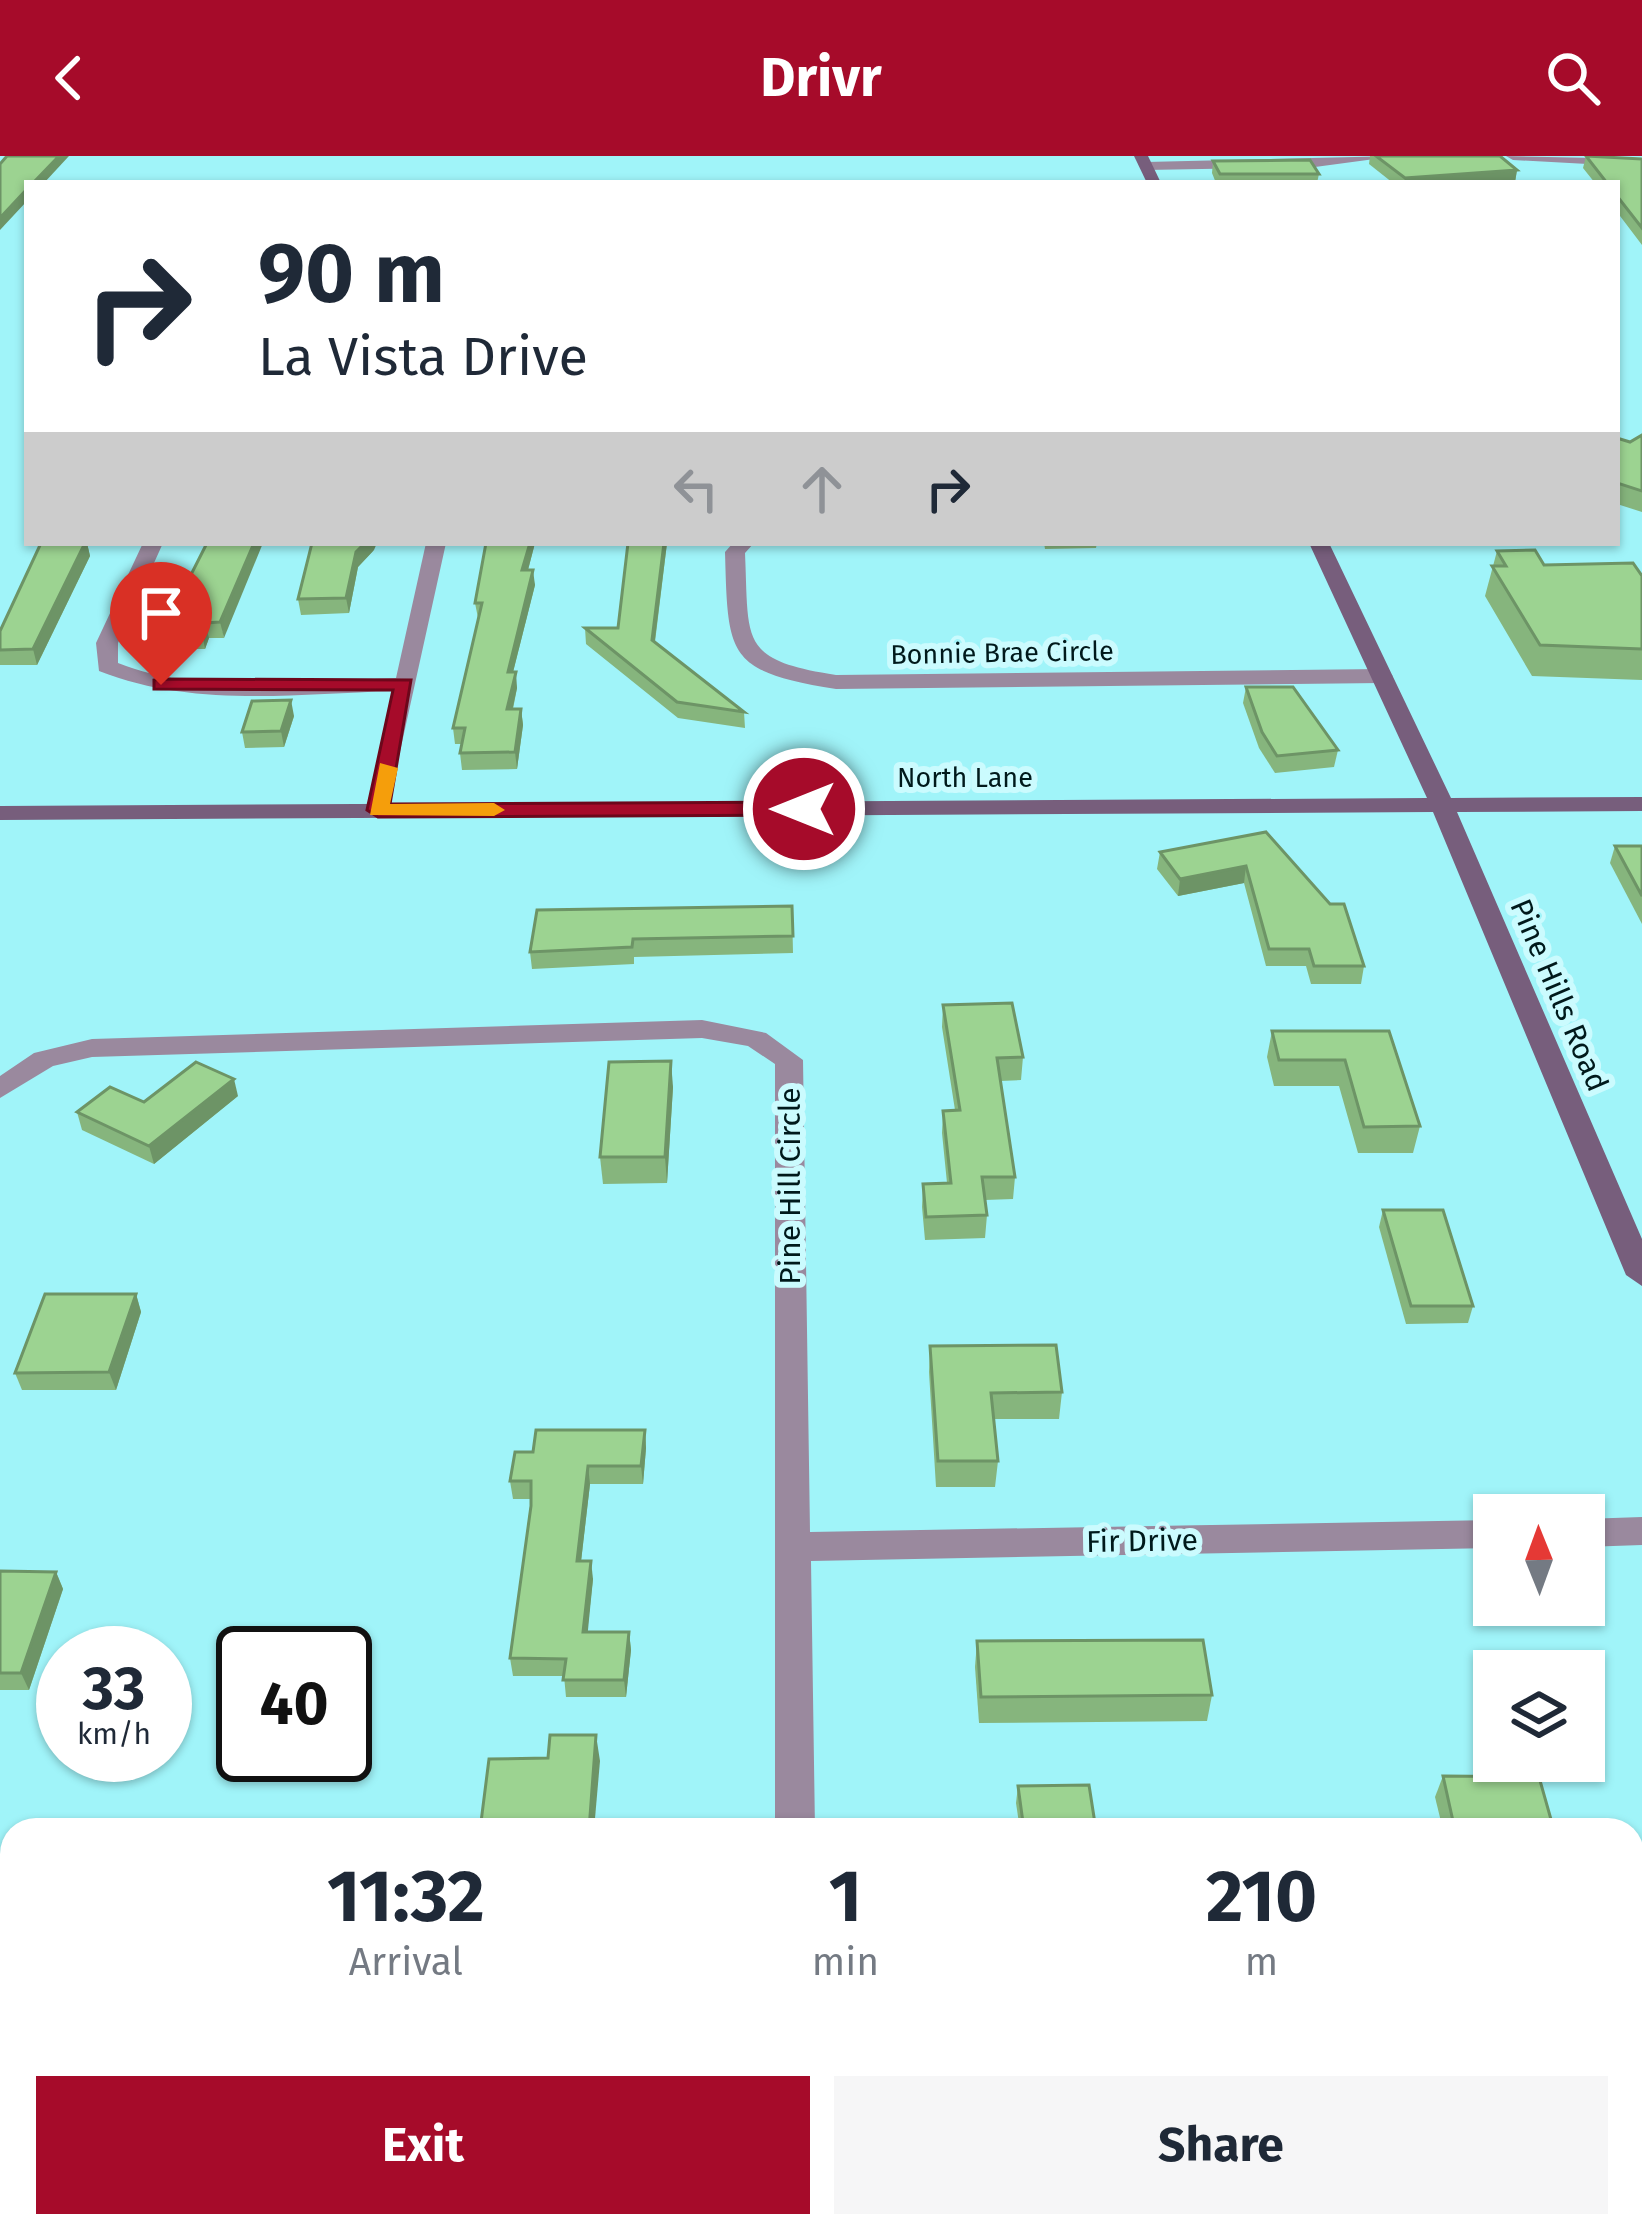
<!DOCTYPE html>
<html lang="en">
<head>
<meta charset="utf-8">
<style>
  :root { --surface:#fff; --page:#f6f6f7; --text:#1f2937; --muted:#747a83; --accent:#a60b2a }
  body { margin:0; font-family:"Fira Sans",sans-serif; background:var(--page); color:var(--text); height:100vh; display:flex; flex-direction:column; font-size:45px; white-space:nowrap }
  * { box-sizing:border-box; margin:0 }
  p { font-size:39px; color:var(--muted) }
  .icon { flex:none; width:66px; height:66px; fill:none; stroke:currentColor; stroke-width:2; stroke-linecap:round; stroke-linejoin:round }
  .map { position:relative; flex:1; overflow:hidden }
  .details { position:absolute; left:0px; top:1662px; width:1644px; height:420px; display:flex; flex-direction:column; background:var(--surface); border-radius:36px 36px 0 0; box-shadow:0 3px 9px #0004 }
  .details>* { flex:none }
  .top-card { position:absolute; left:24px; top:24px; width:1596px; height:366px; border-radius:0px; box-shadow:0 3px 9px #0004; background:#fff; color:var(--text); overflow:hidden }
  .needle { width:78px; rotate:359deg }
  .fabs { position:absolute; left:1473px; top:1338px; display:grid; gap:24px }
  .fabs a { display:grid; place-items:center; width:132px; height:132px; border-radius:0px; background:var(--surface); box-shadow:0 3px 9px #0004; font-size:60px }
  .speed { position:absolute; left:36px; top:1470px; display:flex; gap:24px; font-size:60px; font-weight:700; text-align:center }
  .speed>* { display:grid; place-content:center; width:156px; height:156px; border-radius:50%; background:var(--surface); box-shadow:0 3px 9px #0004; line-height:1 }
  .speed small { font-size:30px; font-weight:400 }
  .speed .limit { border:6px solid #111; border-radius:18px; background:#fff; color:#111 }
  .pin { position:absolute; display:grid; place-items:center; width:102px; height:102px; color:#fff; margin:-123px -51px; border-radius:50% 50% 50% 0; rotate:-45deg; box-shadow:0 0 12px #0007 }
  .pin .icon { rotate:45deg }
  .me { position:absolute; width:132px; margin:-66px; rotate:270deg; stroke-linejoin:round; filter:drop-shadow(0 0 9px #0008) }
  .turn { display:flex; align-items:center; gap:42px; height:252px; padding:0 36px; font-size:54px }
  .turn .icon { width:156px; height:156px; stroke-width:2.5 }
  .turn b { display:block; font-size:84px; line-height:102px }
  .lanes { display:flex; align-items:center; height:114px; padding:0 36px; background:#0003; justify-content:center; gap:60px; direction:ltr }
  .lanes .off { opacity:.35 }
  .eta { display:flex; justify-content:space-evenly; align-items:center; height:204px; text-align:center }
  .eta b { font-size:72px; font-weight:700; line-height:84px }
  .primary-button { display:flex; gap:24px; margin-top:auto; padding:24px 36px }
  .primary-button a { flex:1; height:138px; border-radius:0px; background:var(--accent); color:#fff; font-size:48px; font-weight:700; line-height:138px; text-align:center }
  .primary-button a+a { background:var(--page); color:var(--text) }
  header { display:flex; justify-content:space-between; align-items:center; height:156px; padding:0 36px; background:var(--accent); color:#fff; font-size:54px; font-weight:700 }
  .map>svg:first-child { display:block }
  .lines { fill:none; stroke-linecap:round; stroke-linejoin:round }
  .street { fill:#9a899e; fill-rule:evenodd }
  .secondary { fill:#775e7c; fill-rule:evenodd }
  .wall { fill:#86b57d }
  .shaded-wall { fill:#6d9466 }
  .building { fill:#9cd391; stroke:#6d9466; stroke-width:3 }
  .route { fill:#a60b2a; stroke:#6c071b; stroke-width:3 }
  .slow { fill:#f59e0b }
  .labels { text-anchor:middle; stroke-width:12; stroke-linejoin:round; paint-order:stroke }
  .far-street-label { font-size:27px; fill:#00191b; stroke:#cbfbfe }
  .street-label { font-size:30px; fill:#00191b; stroke:#cbfbfe }
</style>
</head>
<body>
<header><svg class="icon" aria-label="back" viewBox="0 0 24 24"><path d="M15 5l-7 7 7 7"/></svg>Drivr<svg class="icon" aria-label="search" viewBox="0 0 24 24"><circle cx="10" cy="10" r="6"/><path d="M15 15l6 6"/></svg></header>
<div class="map">
<svg width="1642" height="2082" viewBox="0 0 1642 2082">
  <rect width="100%" height="100%" fill="#a0f4f9"/>
  <g class="lines">
    <!-- street -->
    <g class="street">
      <path d="M1397,0L1315,11L1146,14L1139,10L1146,6Z"/>
      <path d="M1506,0L1642,3V11L1513,4Z"/>
      <path d="M143,387H163L118,487V507C205,541 305,525 396,522L426,387H446L386,659H370L366,654L393,535C294,538 193,552 99,515L96,487Z"/>
      <path d="M733,387H754L745,397C749,486 739,504 836,519L1382,513L1393,520L1382,527L836,533C727,515 728,501 725,396Z"/>
      <path d="M702,864L766,877L803,904L810,1376L1494,1364V1392L811,1405L815,1674H775V908L748,890L702,882L92,901L53,910L0,942V920L34,897L92,883Z"/>
      <path d="M1642,1361V1389L1584,1391V1363Z"/>
      <rect x="780" y="2070" width="46" height="12"/>
    </g>
    <!-- secondary -->
    <g class="secondary">
      <path d="M1134,0H1148L1161,27H1147Z"/>
      <path d="M1309,387H1329L1451,642L1642,641V655L1457,656L1642,1083V1130L1626,1119L1433,656L0,664V650L1427,642Z"/>
    </g>
  </g>
  <!-- wall -->
  <g class="wall">
    <path d="M1370,0H1500L1517,14L1515,26L1393,27L1369,8Z"/>
    <path d="M1586,0L1642,3V89L1617,56V27H1595L1583,12Z"/>
    <path d="M1213,5L1319,18L1317,27H1216L1212,17Z"/>
    <path d="M1642,279V356L1617,348V282L1630,286Z"/>
    <path d="M41,387H87L90,400L37,509H0V475Z"/>
    <path d="M207,387L224,482H209L205,493H175L173,484H169L166,468Z"/>
    <path d="M486,387H535L528,414L535,429L513,516L517,532L513,553H521L523,569L517,613L462,614L460,597L462,588H455L453,572L478,462L475,447Z"/>
    <path d="M667,387L655,486L744,556L745,572L678,562L586,488L585,472H618Z"/>
    <path d="M1044,387H1097L1096,392L1045,393Z"/>
    <path d="M374,394L358,411L349,457L301,459L298,443Z"/>
    <path d="M1497,395L1544,409L1642,420V524L1532,520L1485,440Z"/>
    <path d="M1246,531L1338,594L1334,611L1275,617L1259,592L1243,547Z"/>
    <path d="M294,560L284,591L245,592L242,576Z"/>
    <path d="M1266,676L1364,810L1361,828H1311L1306,810H1266L1244,727L1178,740L1157,713L1160,696Z"/>
    <path d="M1615,690H1642V768L1610,707Z"/>
    <path d="M792,750L793,797L634,801V808L532,813L530,796Z"/>
    <path d="M943,849L1023,901L1021,924L1000,925L1015,1021L1013,1043L985,1044L987,1059L985,1082L925,1084L922,1051L923,1028L947,1027L942,977L943,955L955,954L942,871Z"/>
    <path d="M1272,875H1389L1420,970L1413,997H1358L1339,930H1274L1267,901Z"/>
    <path d="M673,931L667,1027L603,1028L600,1001Z"/>
    <path d="M238,940L154,1008L82,974L77,956L144,946Z"/>
    <path d="M1383,1054L1473,1150L1468,1167L1406,1168L1379,1071Z"/>
    <path d="M136,1138L141,1156L116,1234H22L15,1217Z"/>
    <path d="M930,1190L1062,1236L1059,1263H994L998,1305L995,1331H936L929,1216Z"/>
    <path d="M645,1274L646,1292L643,1328H590L581,1405L593,1423L587,1476H629L631,1494L626,1541H566L564,1520H513L510,1502L531,1343H513L510,1325L533,1296Z"/>
    <path d="M0,1415L56,1416L63,1433L29,1534H0Z"/>
    <path d="M977,1485L1212,1539L1207,1565L979,1567L975,1511Z"/>
    <path d="M1443,1620L1554,1674H1443L1435,1641Z"/>
    <path d="M1018,1630L1096,1674H1020L1016,1647Z"/>
    <path d="M1544,2070H1632L1642,2082H1547Z"/>
  </g>
  <!-- shaded-wall -->
  <g class="shaded-wall">
    <path d="M59,0H69L44,27H33Z"/>
    <path d="M1517,14L1515,26L1404,27L1405,22Z"/>
    <path d="M27,33V45L0,74V62Z"/>
    <path d="M76,387H87L90,400L37,509L33,493Z"/>
    <path d="M254,387H263L224,482L220,466Z"/>
    <path d="M365,387H377L374,394L358,411L349,457L346,442L356,396Z"/>
    <path d="M530,387H535L524,429L522,414Z"/>
    <path d="M664,387H667L653,499L652,484Z"/>
    <path d="M533,414L535,429L509,532L508,516Z"/>
    <path d="M205,467L209,482L205,493L202,477Z"/>
    <path d="M516,516L517,532L509,569L507,553Z"/>
    <path d="M291,544L294,560L284,591L281,575Z"/>
    <path d="M521,553L523,569L517,613L515,596Z"/>
    <path d="M1246,710L1244,727L1178,740L1180,723Z"/>
    <path d="M671,905L673,931L667,1027L665,1001Z"/>
    <path d="M234,923L238,940L154,1008L149,990Z"/>
    <path d="M136,1138L141,1156L116,1234L109,1216Z"/>
    <path d="M645,1274L646,1292L643,1328L641,1310Z"/>
    <path d="M588,1310L590,1328L579,1423L577,1405Z"/>
    <path d="M591,1405L593,1423L586,1494L583,1476Z"/>
    <path d="M56,1416L63,1433L29,1534L21,1517Z"/>
    <path d="M629,1476L631,1494L626,1541L624,1524Z"/>
    <path d="M596,1579L600,1605L594,1674H589Z"/>
    <path d="M544,2070H549V2082H543Z"/>
  </g>
  <!-- building -->
  <g class="building">
    <path d="M7,0H59L33,27H27V33L0,62V8Z"/>
    <path d="M1376,0H1500L1517,14L1405,22Z"/>
    <path d="M1586,0L1642,3V72L1617,40V27H1607Z"/>
    <path d="M1310,4L1319,18H1220L1213,5Z"/>
    <path d="M1642,279V335L1617,327V282L1630,286Z"/>
    <path d="M41,387H85L33,493L0,494V475Z"/>
    <path d="M207,387H254L220,466L205,467L202,477L171,478L175,468H166Z"/>
    <path d="M312,387H365L356,396L346,442L298,443Z"/>
    <path d="M486,387H530L522,414H533L508,516H516L507,553H521L515,596L460,597L465,572H453L482,447H475Z"/>
    <path d="M628,387H664L652,484L744,556L677,546L585,472H618Z"/>
    <path d="M1535,394L1544,409L1633,407L1642,420V493L1540,489L1492,410H1506L1497,395Z"/>
    <path d="M1246,531H1293L1338,594L1277,600L1262,576Z"/>
    <path d="M291,544L281,575L242,576L252,545Z"/>
    <path d="M1266,676L1330,748H1344L1364,810H1314L1309,793H1269L1246,710L1180,723L1160,696Z"/>
    <path d="M1615,690H1642V740Z"/>
    <path d="M792,750L793,780L633,783L632,791L530,796L537,754Z"/>
    <path d="M1012,847L1023,901L997,902L1015,1021H982L987,1059L926,1061L923,1028L951,1027L943,955L960,954L943,849Z"/>
    <path d="M1272,875H1389L1420,970L1364,971L1345,904H1279Z"/>
    <path d="M671,905L665,1001H600L609,906Z"/>
    <path d="M196,906L234,923L149,990L77,956L110,931L144,946Z"/>
    <path d="M1383,1054H1443L1473,1150H1411Z"/>
    <path d="M45,1138H136L109,1216L15,1217Z"/>
    <path d="M1056,1189L1062,1236L991,1237L998,1305H938L930,1190Z"/>
    <path d="M536,1274H645L641,1310H588L577,1405H591L583,1476H629L624,1524H563L566,1503L510,1502L531,1350V1325H510L515,1296H533Z"/>
    <path d="M0,1415L56,1416L21,1517H0Z"/>
    <path d="M1203,1484L1212,1539L981,1541L977,1485Z"/>
    <path d="M550,1579H596L589,1674H480L489,1603L548,1602Z"/>
    <path d="M1443,1620L1539,1621L1554,1674H1455Z"/>
    <path d="M1089,1629L1096,1674H1024L1018,1630Z"/>
    <path d="M1632,1978L1642,2015V2082H1562L1559,2070H1632Z"/>
    <path d="M430,2070H544L543,2082H429Z"/>
  </g>
  <!-- route -->
  <path class="route" d="M161,523L411,524L390,648L804,646L815,653L804,659L378,661L367,654L393,534L154,533V524Z"/>
  <!-- slow -->
  <path class="slow" d="M380,607L398,612L390,648L494,647L505,654L494,660L370,659Z"/>
  <g class="labels">
    <!-- far-street labels -->
    <g class="far-street-label">
      <text transform="translate(1002 497) rotate(-1)" y="9">Bonnie Brae Circle</text>
      <text x="965" y="631">North Lane</text>
    </g>
    <!-- street labels -->
    <g class="street-label">
      <text transform="translate(1559 839) rotate(67)" y="10">Pine Hills Road</text>
      <text transform="translate(790 1030) rotate(-90)" y="10">Pine Hill Circle</text>
      <text transform="translate(1142 1385) rotate(-1)" y="10">Fir Drive</text>
    </g>
  </g>
</svg>
<div class="fabs">
<a><svg class="needle" viewBox="-14 -14 28 28"><path d="M0-13l5 13h-10z" fill="#e53935"/><path d="M0 13l5-13h-10z" fill="#747a83"/></svg></a>
<a><svg class="icon" aria-label="layers" viewBox="0 0 24 24"><path d="M12 4l9 5-9 5-9-5zM3 14l9 5 9-5"/></svg></a>
</div>
<div class="speed"><div>33<small>km/h</small></div><div class="limit">40</div></div>
<div class="pin" style="left:161px;top:529px;background:#d93025"><svg class="icon" aria-label="arrive" viewBox="0 0 24 24"><path d="M6 21V4h12l-3 4 3 4H6"/></svg></div>
<svg class="me" style="left:804px;top:653px" viewBox="-20 -20 40 40"><circle r="17" fill="#a60b2a" stroke="#fff" stroke-width="3"/><path d="M0-11L8 9 0 5-8 9z" fill="#fff"/></svg>
<div class="top-card">
<div class="turn"><svg class="icon" aria-label="right" viewBox="0 0 24 24"><path d="M7 20v-9h11M14 6l5 5-5 5"/></svg><div><b>90 m</b>La Vista Drive</div></div>
<div class="lanes"><svg class="icon off" aria-label="left" viewBox="0 0 24 24"><path d="M17 20v-9H6M10 6l-5 5 5 5"/></svg><svg class="icon off" aria-label="ahead" viewBox="0 0 24 24"><path d="M12 20V5M6 11l6-6 6 6"/></svg><svg class="icon" aria-label="right" viewBox="0 0 24 24"><path d="M7 20v-9h11M14 6l5 5-5 5"/></svg></div>
</div>
<section class="details">
<div class="eta">
<div><b>11:32</b><p>Arrival</p></div>
<div><b>1</b><p>min</p></div>
<div><b>210</b><p>m</p></div>
</div>
<div class="primary-button"><a>Exit</a><a>Share</a></div>
</section>
</div>
</body>
</html>
